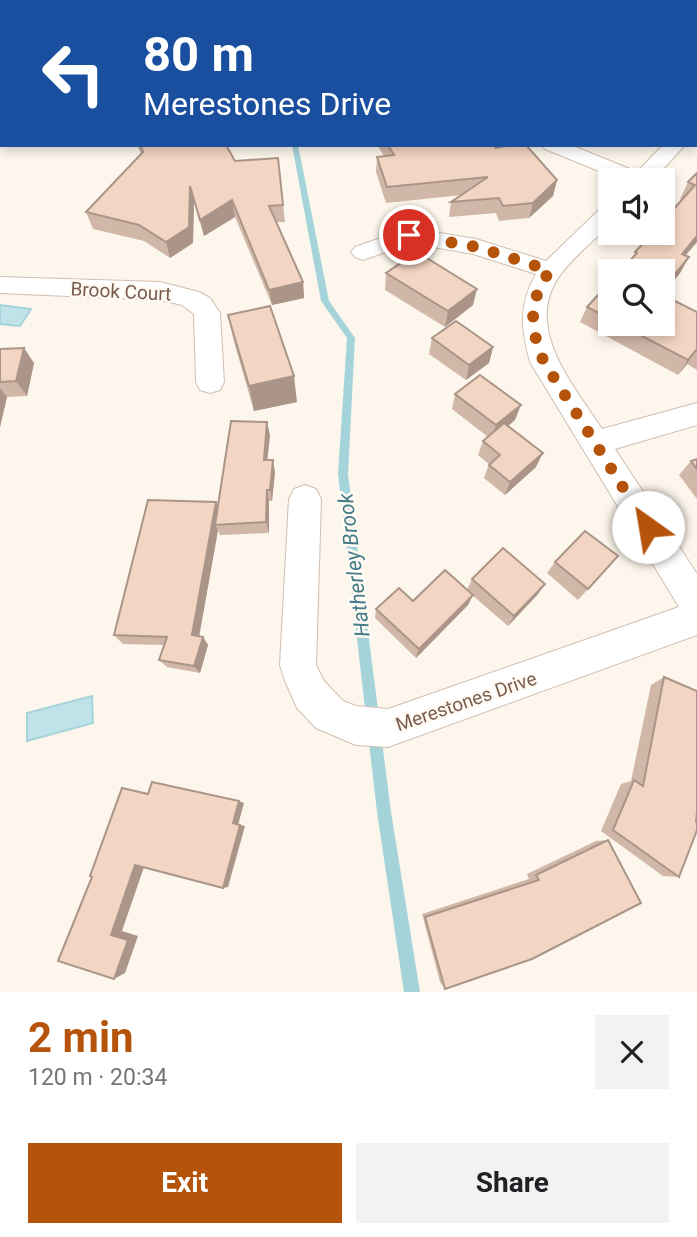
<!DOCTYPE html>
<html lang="en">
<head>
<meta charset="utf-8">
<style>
  :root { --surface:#fff; --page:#f2f2f2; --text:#202124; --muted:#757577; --accent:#b45309 }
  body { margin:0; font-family:Roboto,sans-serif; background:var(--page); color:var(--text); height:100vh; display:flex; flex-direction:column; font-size:26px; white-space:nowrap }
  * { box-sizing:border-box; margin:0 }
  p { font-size:23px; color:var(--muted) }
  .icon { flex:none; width:38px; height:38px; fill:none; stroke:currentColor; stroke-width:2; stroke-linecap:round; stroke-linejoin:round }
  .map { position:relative; height:992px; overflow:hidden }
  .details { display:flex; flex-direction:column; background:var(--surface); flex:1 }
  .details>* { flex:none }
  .banner { position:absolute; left:0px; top:0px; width:698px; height:147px; box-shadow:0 4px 10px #0003; background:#1a4fa0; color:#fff; overflow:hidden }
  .fabs { position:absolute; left:598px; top:168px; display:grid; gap:14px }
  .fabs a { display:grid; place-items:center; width:77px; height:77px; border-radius:0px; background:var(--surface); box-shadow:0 4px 10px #0003; font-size:35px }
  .pin { position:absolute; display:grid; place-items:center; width:60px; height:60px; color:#fff; margin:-30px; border:4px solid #fff; border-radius:50%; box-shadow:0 2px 7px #0007 }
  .me { position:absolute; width:77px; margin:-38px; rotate:328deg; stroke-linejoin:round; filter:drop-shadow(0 0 5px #0008) }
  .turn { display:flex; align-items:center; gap:24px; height:147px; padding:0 28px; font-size:32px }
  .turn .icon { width:91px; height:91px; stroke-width:2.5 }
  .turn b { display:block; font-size:49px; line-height:60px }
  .round { display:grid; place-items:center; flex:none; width:74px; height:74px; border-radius:0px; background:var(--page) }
  .overview { display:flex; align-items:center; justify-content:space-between; height:119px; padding:0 28px }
  h1 { font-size:42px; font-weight:700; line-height:52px; color:var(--accent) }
  .action { display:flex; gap:14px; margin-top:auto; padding:14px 28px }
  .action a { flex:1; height:80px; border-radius:0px; background:var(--accent); color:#fff; font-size:28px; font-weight:700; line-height:80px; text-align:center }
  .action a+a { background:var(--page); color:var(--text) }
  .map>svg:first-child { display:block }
  .water { fill:#bfe3e8; stroke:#a5d3da; stroke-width:2 }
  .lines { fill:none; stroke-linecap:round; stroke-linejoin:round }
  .stream { fill:#a5d3da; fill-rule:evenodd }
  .minor-casing { stroke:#d1beb0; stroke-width:2 }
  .primary-casing { stroke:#dad1cd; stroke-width:3 }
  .minor { fill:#fff; fill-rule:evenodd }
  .primary { fill:#fbd9a5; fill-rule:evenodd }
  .wall { fill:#d1b7a8 }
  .shaded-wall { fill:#aa9588 }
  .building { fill:#f3d5c3; stroke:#aa9588; stroke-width:2 }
  .route { stroke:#b45309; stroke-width:12; stroke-dasharray:0 21.6 }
  .labels { text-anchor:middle; stroke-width:5; stroke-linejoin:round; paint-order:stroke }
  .street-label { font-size:19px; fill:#7a5c4d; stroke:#fffaf3 }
  .water-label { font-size:21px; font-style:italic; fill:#437c86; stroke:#fffaf3 }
</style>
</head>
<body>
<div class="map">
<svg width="697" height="992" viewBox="0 0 697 992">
  <rect width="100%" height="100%" fill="#fdf6ec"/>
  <!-- water -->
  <g class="water">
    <path d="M0,305L31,309L20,326L0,324Z"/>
    <path d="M92,696L93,723L27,741V713Z"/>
  </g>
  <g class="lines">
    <!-- stream -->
    <g class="stream">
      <path d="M311,0H317L316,2H310Z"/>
      <path d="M292,145H298L329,301L355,338L348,474L391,812L420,992H404L377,812L338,474L347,338L321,301Z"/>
    </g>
    <!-- minor casing -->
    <g class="minor-casing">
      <g id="minor">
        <path d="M542,145H571L637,172L663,145H685L653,180H621L545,149Z"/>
        <path d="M611,204V224C593,241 572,258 558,278C524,330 575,387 602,429L697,403V425L615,449L697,574V635L388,747L356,745L316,728L297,708L285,681L280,665L289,499L294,489L305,485L316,489L321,499L316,665L324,681L343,701L356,706L388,709L679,607L530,362C521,329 518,305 536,274L473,254L411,243L363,260L355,257L351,252L355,247L409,228L476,239L546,261L603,206Z"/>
        <path d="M0,277L160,282L199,292L210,298L220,313L224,382L220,390L210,393L200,390L196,382L194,314L182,305L160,300L0,293Z"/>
      </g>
    </g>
    <!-- primary casing -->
    <g class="primary-casing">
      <g id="primary">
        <path d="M625,0H662L664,2H626Z"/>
        <path d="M697,0V12H696V2H689Z"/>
      </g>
    </g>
    <!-- minor -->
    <use href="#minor" class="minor"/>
    <!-- primary -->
    <use href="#primary" class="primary"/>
  </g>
  <!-- wall -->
  <g class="wall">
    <path d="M2,43V60L0,56V45Z"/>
    <path d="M137,145H226L235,161L278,158L285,222H276L303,282L304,298L272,305L235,217L204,236L194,202L193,243L170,258L144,241L93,229L86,212L141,154Z"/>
    <path d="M377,145H493L496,148L557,180L553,196L529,218L499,221L496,213L449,217L451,202L462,195L386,203L376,172L377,157L384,156Z"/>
    <path d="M697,173V242L686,255L689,257L680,273L663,294V271L632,259L635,252L682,200L680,199L688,182Z"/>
    <path d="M386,273L473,305L445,327L385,290Z"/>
    <path d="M611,281V324H663L697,312V370L687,364L678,375L580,322L587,307Z"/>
    <path d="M228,315L297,402L254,411L234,342Z"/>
    <path d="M432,338L493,347L489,363L466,380L429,354Z"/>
    <path d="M0,349L34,363L27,396L7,397L0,427Z"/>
    <path d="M455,394L515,420L508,426L536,467L505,495L484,478L489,464L478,455L483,441L488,437L452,409Z"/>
    <path d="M270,435L267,460L275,472L272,501H269V533L220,535L218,530L199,636L203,637L208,645L200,673L167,667L159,660L164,645L123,644L114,635L216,502L218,507Z"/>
    <path d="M697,459V499L679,475L691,461Z"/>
    <path d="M618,556L578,600L547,573L555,562Z"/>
    <path d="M472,579L538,594L508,626L472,595L468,605L416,658L375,618L376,609L467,590Z"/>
    <path d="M664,677L679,877L663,876L601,831L621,784L631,781L651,685Z"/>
    <path d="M608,840L445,989L440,982L422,914L529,879L527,874L596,841Z"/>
  </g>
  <!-- shaded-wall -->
  <g class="shaded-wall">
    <path d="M248,0H260L259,2H247Z"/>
    <path d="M557,180L553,196L529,218L533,203Z"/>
    <path d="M190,186L194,202L193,243L170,258L166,242Z"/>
    <path d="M232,200L235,217L204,236L200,220Z"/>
    <path d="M697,236V242L673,270L682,254Z"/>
    <path d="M689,257L680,273L663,294V289Z"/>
    <path d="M303,282L304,298L272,305L269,290Z"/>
    <path d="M477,289L473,305L445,327L448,311Z"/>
    <path d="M493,347L489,363L466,380L469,365Z"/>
    <path d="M24,348L34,363L27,396L16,381Z"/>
    <path d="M697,349L687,364L678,375L688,360Z"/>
    <path d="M294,376L297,402L254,411L249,386Z"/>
    <path d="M0,388L7,397L0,427Z"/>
    <path d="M521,405L515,420L491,440L496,425Z"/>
    <path d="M267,422L270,435L266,472L264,460Z"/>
    <path d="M543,453L536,467L505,495L510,482Z"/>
    <path d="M273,460L275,472L272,501L270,490Z"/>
    <path d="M267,490L269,501V533L266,522Z"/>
    <path d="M216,502L220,514L215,525L218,530L198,643L192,635Z"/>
    <path d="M545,584L538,594L508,626L514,616Z"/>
    <path d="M473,595L468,605L416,658L419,649Z"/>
    <path d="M203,637L208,645L200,673L194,666Z"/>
    <path d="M239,801L244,803L238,825L233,823Z"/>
    <path d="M240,825L245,826L228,887L223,888Z"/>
    <path d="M145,864L122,931L138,936L125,973L114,979L111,935L135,865Z"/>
  </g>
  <!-- building -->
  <g class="building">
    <path d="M24,0H248L247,2H40Z"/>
    <path d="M488,0H535L542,2H485Z"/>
    <path d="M140,145H226L235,161L278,158L283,205L269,206L303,282L269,290L232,200L200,220L190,186L189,227L166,242L139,225L86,212L143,152Z"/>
    <path d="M388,145H493L496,148L511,145H526L557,180L533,203L503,206L499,198L451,202L488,177L387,187L377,157L394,155Z"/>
    <path d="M697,173V236L682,254L689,257L663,289V271H620L637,253L635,252L653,233H663V221L695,185L688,182Z"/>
    <path d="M417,252L477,289L448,311L386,273Z"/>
    <path d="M611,281V319L587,307Z"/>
    <path d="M663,295L697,312V349L688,360L619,324H663Z"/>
    <path d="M270,306L294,376L249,386L228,315Z"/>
    <path d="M456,321L493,347L469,365L432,338Z"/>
    <path d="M24,348L16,381L0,382V349Z"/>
    <path d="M480,375L521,405L496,425L455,394Z"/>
    <path d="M231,421L267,422L264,460H273L270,490H267L266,522L215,525Z"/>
    <path d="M504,423L543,453L510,482L489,465L500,455L483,441Z"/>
    <path d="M697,459V469L691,461Z"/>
    <path d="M148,500L216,502L192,635L203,637L194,666L159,660L167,637L114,635Z"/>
    <path d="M585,531L618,556L588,589L555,562Z"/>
    <path d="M503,548L545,584L514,616L472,579Z"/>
    <path d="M445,570L473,595L419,649L376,609L399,588L413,601Z"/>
    <path d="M664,677L697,691V812L696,822L697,823V830L679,877L613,830L634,780L643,786Z"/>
    <path d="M152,782L239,801L233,823L240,825L223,888L135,865L111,935L128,940L114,979L58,961L92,877L90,876L122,788L148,794Z"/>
    <path d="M608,840L641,903L532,959L445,989L425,917L539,880L536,875Z"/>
  </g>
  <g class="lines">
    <!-- route -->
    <path class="route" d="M409,235L477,247L549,270C546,278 542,283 539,290C528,314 534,339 544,362L648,527"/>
  </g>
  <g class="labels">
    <!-- street labels -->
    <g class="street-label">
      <text transform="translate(121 291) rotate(3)" y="7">Brook Court</text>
      <text transform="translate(466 701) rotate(-19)" y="7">Merestones Drive</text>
    </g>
    <!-- water labels -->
    <g class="water-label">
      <text transform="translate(354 565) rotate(-97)" y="7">Hatherley Brook</text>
    </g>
  </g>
</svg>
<div class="fabs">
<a><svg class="icon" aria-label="sound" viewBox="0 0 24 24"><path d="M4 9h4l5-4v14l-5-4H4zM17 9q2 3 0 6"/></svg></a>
<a><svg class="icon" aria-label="search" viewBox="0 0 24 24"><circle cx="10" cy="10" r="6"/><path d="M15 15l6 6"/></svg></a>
</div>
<div class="pin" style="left:409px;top:235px;background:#d93025"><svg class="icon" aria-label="arrive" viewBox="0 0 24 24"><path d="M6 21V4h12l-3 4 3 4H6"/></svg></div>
<svg class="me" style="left:648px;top:527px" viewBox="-20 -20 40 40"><circle r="19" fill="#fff"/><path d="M0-13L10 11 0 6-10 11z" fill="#b45309"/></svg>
<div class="banner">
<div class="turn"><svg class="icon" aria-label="left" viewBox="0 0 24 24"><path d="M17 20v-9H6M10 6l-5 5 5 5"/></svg><div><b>80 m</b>Merestones Drive</div></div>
</div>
</div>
<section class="details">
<div class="overview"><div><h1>2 min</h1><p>120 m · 20:34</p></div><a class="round"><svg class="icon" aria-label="close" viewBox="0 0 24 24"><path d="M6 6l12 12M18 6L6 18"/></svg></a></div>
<div class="action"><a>Exit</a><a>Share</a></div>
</section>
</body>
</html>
